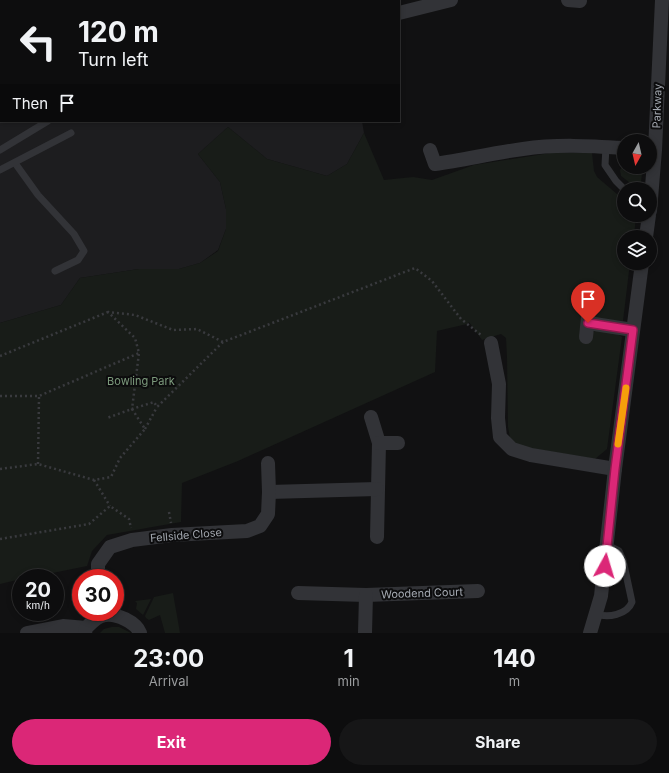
<!DOCTYPE html>
<html lang="en">
<head>
<meta charset="utf-8">
<style>
  :root { --surface:#0d0d0e; --page:#161617; --text:#f1f3f6; --muted:#9a9c9e; --line:#2d2d2e; --accent:#db2777 }
  body { margin:0; font-family:Inter,sans-serif; background:var(--page); color:var(--text); height:100vh; display:flex; flex-direction:column; font-size:15px; white-space:nowrap }
  * { box-sizing:border-box; margin:0 }
  p { font-size:13px; color:var(--muted) }
  .icon { flex:none; width:22px; height:22px; fill:none; stroke:currentColor; stroke-width:2; stroke-linecap:round; stroke-linejoin:round }
  .map { position:relative; height:633px; overflow:hidden }
  .drawer { display:flex; flex-direction:column; background:var(--surface); flex:1 }
  .drawer>* { flex:none }
  .hud { position:absolute; left:0px; top:0px; width:400px; height:122px; box-shadow:0 2px 6px #0003,0 0 0 1px var(--line); background:#0d0d0e; color:var(--text); overflow:hidden }
  .needle { width:26px; rotate:188deg }
  .tools { position:absolute; left:617px; top:134px; display:grid; gap:8px }
  .tools a { display:grid; place-items:center; width:40px; height:40px; border-radius:50%; background:var(--surface); box-shadow:0 2px 6px #0003,0 0 0 1px var(--line); font-size:20px }
  .speed { position:absolute; left:12px; top:569px; display:flex; gap:8px; font-size:20px; font-weight:700; text-align:center }
  .speed>* { display:grid; place-content:center; width:52px; height:52px; border-radius:50%; background:var(--surface); box-shadow:0 2px 6px #0003,0 0 0 1px var(--line); line-height:1 }
  .speed small { font-size:10px; font-weight:400 }
  .speed .limit { border:6px solid #d22; background:#fff; color:#111 }
  .pin { position:absolute; display:grid; place-items:center; width:34px; height:34px; color:#fff; margin:-41px -17px; border-radius:50% 50% 50% 0; rotate:-45deg; box-shadow:0 0 4px #0007 }
  .pin .icon { rotate:45deg }
  .me { position:absolute; width:44px; margin:-22px; rotate:6deg; stroke-linejoin:round; filter:drop-shadow(0 0 3px #0008) }
  .turn { display:flex; align-items:center; gap:14px; height:84px; padding:0 12px; font-size:18px }
  .turn .icon { width:52px; height:52px; stroke-width:2.5 }
  .turn b { display:block; font-size:28px; line-height:34px }
  .then { display:flex; align-items:center; height:38px; padding:0 12px; background:#0003; gap:8px; font-size:15px }
  .eta { display:flex; justify-content:space-evenly; align-items:center; height:68px; text-align:center }
  .eta b { font-size:24px; font-weight:700; line-height:28px }
  .primary-button { display:flex; gap:8px; margin-top:auto; padding:8px 12px }
  .primary-button a { flex:1; height:46px; border-radius:24px; background:var(--accent); color:#fff; font-size:16px; font-weight:700; line-height:46px; text-align:center }
  .primary-button a+a { background:var(--page); color:var(--text) }
  .map>svg:first-child { display:block }
  .built { fill:#1d1d1f }
  .green { fill:#181c18 }
  .lines { fill:none; stroke-linecap:round; stroke-linejoin:round }
  .path { stroke:#393a3e; stroke-width:2.5; stroke-dasharray:2 3; stroke-linecap:butt }
  .service { stroke:#323337; stroke-width:7 }
  .minor { stroke:#323337; stroke-width:14 }
  .route-casing { stroke:#8e194d; stroke-width:10 }
  .route { stroke:#db2777; stroke-width:7 }
  .slow { stroke:#f59e0b; stroke-width:7 }
  .labels { text-anchor:middle; stroke-width:4; stroke-linejoin:round; paint-order:stroke }
  .street-label { font-size:11px; fill:#a4a9b1; stroke:#0c0c0d }
  .park-label { font-size:11px; fill:#7d9b7d; stroke:#0c0c0d }
</style>
</head>
<body>
<div class="map">
<svg width="669" height="633" viewBox="0 0 669 633">
  <rect width="100%" height="100%" fill="#111112"/>
  <!-- built -->
  <path class="built" d="M0,0H342V1H1V121H362L364,133L347,164L327,176L267,159L228,127L198,154L220,182L226,209V229L218,250L200,263L179,269H139L80,278L61,305L0,323Z"/>
  <!-- green -->
  <g class="green">
    <path d="M228,127L267,159L327,176L347,164L364,133L384,180L413,177L432,180L474,165L550,153H592L594,171L597,177L624,200V215H636L634,237H624V263H630L623,321L597,320L593,332C605,327 612,329 622,337L607,449L595,459L517,446L510,438L508,427L507,358L506,338L501,334L482,340L469,322L467,324L437,331L435,372L238,461L182,483L181,522L107,535L92,551L87,566L28,578H21V579L0,584V323L61,305L80,278L139,269H179L200,263L218,251L226,229V209L220,182L198,154Z"/>
    <path d="M624,164V167H643L640,189H638L621,176L620,170Z"/>
    <path d="M173,593L180,633H165L160,615L149,620L146,618L145,616L154,597Z"/>
    <path d="M151,599L143,615L136,609L137,603L135,601Z"/>
    <path d="M112,627H119L131,633H100L104,629Z"/>
  </g>
  <g class="lines">
    <!-- path -->
    <g class="path">
      <path d="M223,342L157,407L154,402L132,409L139,353L135,338L108,312L135,315L173,330L197,329L223,342L415,268L432,281L461,319L481,335"/>
      <path d="M0,356L108,312"/>
      <path d="M0,396H39L139,353"/>
      <path d="M145,429L157,407"/>
      <path d="M38,464L39,396"/>
      <path d="M0,469L38,464L94,480L111,477L120,458L145,429L132,409L107,418"/>
      <path d="M94,480L110,506"/>
      <path d="M169,512L171,523"/>
      <path d="M0,539L89,524L110,506L129,519L131,528"/>
    </g>
    <!-- service -->
    <g class="service">
      <path d="M319,0L320,1"/>
      <path d="M606,147L605,165L616,181L624,189"/>
      <path d="M0,150L48,121"/>
      <path d="M15,163L38,195L74,234L84,251L78,260L55,271"/>
      <path d="M0,170L71,133"/>
      <path d="M596,614C608,618 627,615 632,602L623,560L619,551L607,545"/>
    </g>
    <!-- minor -->
    <g class="minor">
      <path d="M568,0L580,1"/>
      <path d="M399,13L451,0"/>
      <path d="M430,150L435,164C464,160 493,153 523,149C556,144 591,146 624,148"/>
      <path d="M650,211L655,150L662,0"/>
      <path d="M646,237L649,215"/>
      <path d="M588,323L633,330"/>
      <path d="M586,337L589,308"/>
      <path d="M491,343L499,384L498,418L500,437L512,449L531,455L615,469"/>
      <path d="M371,417L379,443L377,537"/>
      <path d="M379,443H398"/>
      <path d="M269,492L377,489"/>
      <path d="M98,578V564L110,547L132,540L172,535L247,531L260,526L268,514L269,492L268,463"/>
      <path d="M298,593L366,595L478,591"/>
      <path d="M27,633L63,626L86,628"/>
      <path d="M85,633L86,628C91,623 97,616 105,615C116,613 136,622 140,633"/>
      <path d="M365,633L366,595"/>
      <path d="M590,633L601,596L615,469L642,263"/>
    </g>
  </g>
  <g class="lines">
    <!-- route casing -->
    <g class="route-casing">
      <path id="route" d="M588,323L633,330L615,469L605,566"/>
    </g>
    <!-- route -->
    <use href="#route" class="route"/>
    <!-- slow -->
    <path class="slow" d="M618,444L626,388"/>
  </g>
  <g class="labels">
    <!-- street labels -->
    <g class="street-label">
      <text transform="translate(657 106) rotate(-88)" y="4">Parkway</text>
      <text transform="translate(186 535) rotate(-5)" y="4">Fellside Close</text>
      <text transform="translate(422 593) rotate(-2)" y="4">Woodend Court</text>
    </g>
    <!-- park labels -->
    <g class="park-label">
      <text x="141" y="385">Bowling Park</text>
    </g>
  </g>
</svg>
<div class="tools">
<a><svg class="needle" viewBox="-14 -14 28 28"><path d="M0-13l5 13h-10z" fill="#e53935"/><path d="M0 13l5-13h-10z" fill="#9a9c9e"/></svg></a>
<a><svg class="icon" aria-label="search" viewBox="0 0 24 24"><circle cx="10" cy="10" r="6"/><path d="M15 15l6 6"/></svg></a>
<a><svg class="icon" aria-label="layers" viewBox="0 0 24 24"><path d="M12 4l9 5-9 5-9-5zM3 14l9 5 9-5"/></svg></a>
</div>
<div class="speed"><div>20<small>km/h</small></div><div class="limit">30</div></div>
<div class="pin" style="left:588px;top:323px;background:#d93025"><svg class="icon" aria-label="arrive" viewBox="0 0 24 24"><path d="M6 21V4h12l-3 4 3 4H6"/></svg></div>
<svg class="me" style="left:605px;top:566px" viewBox="-20 -20 40 40"><circle r="19" fill="#fff"/><path d="M0-13L10 11 0 6-10 11z" fill="#db2777"/></svg>
<div class="hud">
<div class="turn"><svg class="icon" aria-label="left" viewBox="0 0 24 24"><path d="M17 20v-9H6M10 6l-5 5 5 5"/></svg><div><b>120 m</b>Turn left</div></div>
<div class="then">Then<svg class="icon" aria-label="arrive" viewBox="0 0 24 24"><path d="M6 21V4h12l-3 4 3 4H6"/></svg></div>
</div>
</div>
<section class="drawer">
<div class="eta">
<div><b>23:00</b><p>Arrival</p></div>
<div><b>1</b><p>min</p></div>
<div><b>140</b><p>m</p></div>
</div>
<div class="primary-button"><a>Exit</a><a>Share</a></div>
</section>
</body>
</html>
